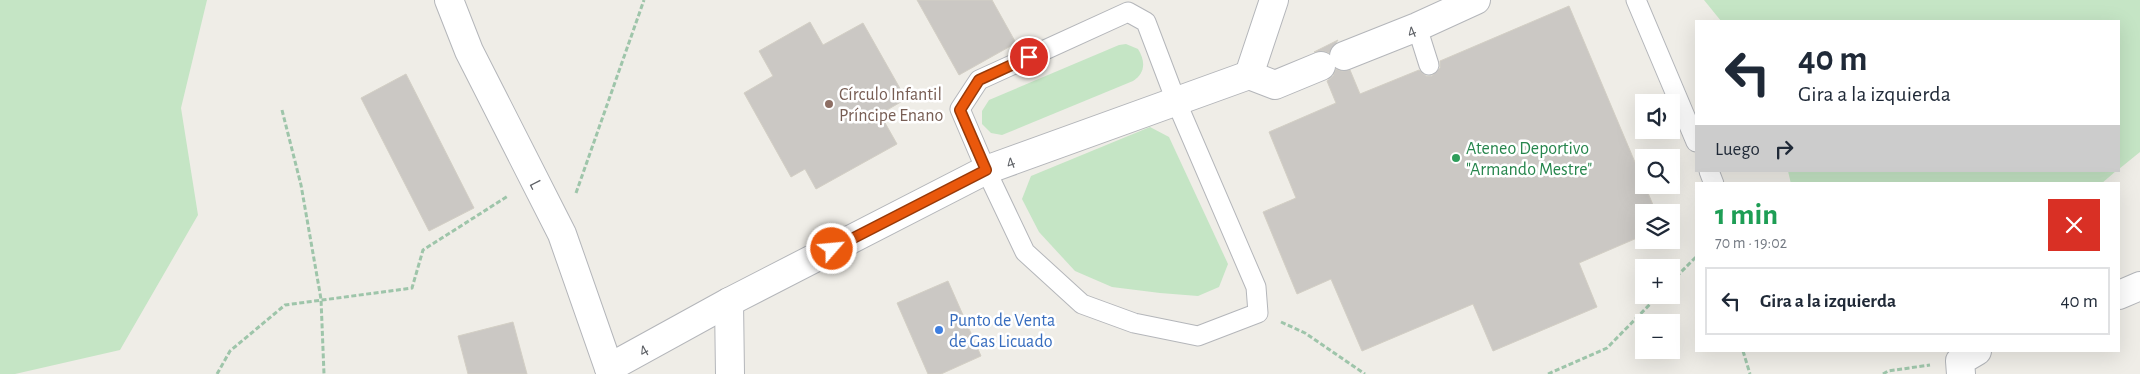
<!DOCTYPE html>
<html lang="es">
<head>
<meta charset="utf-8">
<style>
  :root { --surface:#fff; --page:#f6f6f7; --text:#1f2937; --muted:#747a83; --line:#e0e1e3 }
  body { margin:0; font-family:"Alegreya Sans",sans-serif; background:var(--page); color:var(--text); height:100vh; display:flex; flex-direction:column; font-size:19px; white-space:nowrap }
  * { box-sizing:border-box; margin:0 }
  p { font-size:16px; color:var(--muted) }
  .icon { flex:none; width:28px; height:28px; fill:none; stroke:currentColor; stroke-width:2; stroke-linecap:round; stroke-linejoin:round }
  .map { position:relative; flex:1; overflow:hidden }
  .details { position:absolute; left:1695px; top:182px; width:425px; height:170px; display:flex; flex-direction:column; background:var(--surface); border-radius:0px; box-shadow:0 5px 20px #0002 }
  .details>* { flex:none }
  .banner { position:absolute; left:1695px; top:20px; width:425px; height:152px; border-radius:0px; box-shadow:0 5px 20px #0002; background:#fff; color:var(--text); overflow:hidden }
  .controls { position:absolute; left:1635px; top:94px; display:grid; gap:10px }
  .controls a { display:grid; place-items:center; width:45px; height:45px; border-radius:0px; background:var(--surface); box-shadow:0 5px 20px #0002; font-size:25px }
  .pin { position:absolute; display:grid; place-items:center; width:42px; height:42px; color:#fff; margin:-21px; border:2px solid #fff; border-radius:50%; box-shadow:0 1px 5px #0007 }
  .me { position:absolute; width:55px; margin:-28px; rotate:63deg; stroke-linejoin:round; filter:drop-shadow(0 0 4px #0008) }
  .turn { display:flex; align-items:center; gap:18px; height:105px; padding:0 20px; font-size:22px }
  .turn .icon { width:65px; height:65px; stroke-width:2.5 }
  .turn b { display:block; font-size:35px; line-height:42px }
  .then { display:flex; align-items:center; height:48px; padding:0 20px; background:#0003; gap:10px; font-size:19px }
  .round { display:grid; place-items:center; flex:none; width:52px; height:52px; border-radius:0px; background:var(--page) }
  .head { display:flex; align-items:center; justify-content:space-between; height:85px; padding:0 20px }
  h1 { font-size:30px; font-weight:700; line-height:38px; color:#1e9e55 }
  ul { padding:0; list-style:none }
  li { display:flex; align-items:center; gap:15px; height:68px; margin:0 10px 8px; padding:0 10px; border:2px solid var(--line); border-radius:0px }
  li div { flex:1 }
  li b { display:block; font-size:19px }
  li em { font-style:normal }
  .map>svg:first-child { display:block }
  .green { fill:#c5e5c5 }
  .building { fill:#cbc8c4; stroke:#d3cfc5 }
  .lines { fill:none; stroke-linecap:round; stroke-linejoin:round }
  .lane-casing { stroke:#b4b6ba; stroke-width:21 }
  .street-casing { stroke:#b4b6ba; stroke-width:30 }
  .path { stroke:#9ec5aa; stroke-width:3; stroke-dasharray:5 2.5; stroke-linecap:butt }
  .lane { stroke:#fff; stroke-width:19 }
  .street { stroke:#fff; stroke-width:28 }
  .route-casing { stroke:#983908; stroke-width:12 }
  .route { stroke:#ea580c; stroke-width:9 }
  .education-dot { fill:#8d6e63; stroke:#fff; stroke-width:2 }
  .leisure-dot { fill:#2e9e5b; stroke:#fff; stroke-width:2 }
  .shop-dot { fill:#3f7fe0; stroke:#fff; stroke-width:2 }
  .labels { text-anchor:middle; stroke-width:5; stroke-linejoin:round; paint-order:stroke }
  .street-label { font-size:18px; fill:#5e6166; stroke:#fff }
  .education-label { font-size:18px; fill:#785e54; stroke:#fff; text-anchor:start }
  .leisure-label { font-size:18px; fill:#27864d; stroke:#fff; text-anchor:start }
  .shop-label { font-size:18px; fill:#366cbe; stroke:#fff; text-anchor:start }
</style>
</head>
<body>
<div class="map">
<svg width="2140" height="374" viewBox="0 0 2140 374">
  <rect width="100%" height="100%" fill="#efede7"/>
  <!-- green -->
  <g class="green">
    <path d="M0,0H207L181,108L198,215L120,350L15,374H0Z"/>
    <path d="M1704,0H2140V152L2119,169V21H1721Z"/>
    <path d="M1126,44L1138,49C1146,62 1145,73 1133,81L1002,135L991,133L982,124V111L989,100L1119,45Z"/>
    <path d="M1150,127L1169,137L1228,264L1219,287L1198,296L1160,293L1112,287L1075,271L1039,232L1022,199L1031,176Z"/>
    <path d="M1788,171H2116L2101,184H1791Z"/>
  </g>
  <!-- building -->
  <g class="building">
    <path d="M917,0H992L1016,43L959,75Z"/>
    <path d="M1569,6L1656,212H1644V235L1579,263L1597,307L1493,351L1473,304L1362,351L1331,279L1297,294L1263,212L1296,198L1269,132L1336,103L1327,81L1333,76L1336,69L1342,71L1350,70L1360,94L1419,70L1426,76H1432L1440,68V61Z"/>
    <path d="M810,22L823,45L863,23L906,99L880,114L897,144L816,189L805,169L791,177L744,93L773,76L759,51Z"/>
    <path d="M1338,40L1329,53L1323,51L1314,52Z"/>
    <path d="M406,74L474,208L429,231L361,98Z"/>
    <path d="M948,281L981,356L941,374H928L897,303Z"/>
    <path d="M513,322L527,374H468L458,336Z"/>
  </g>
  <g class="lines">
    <!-- lane casing -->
    <g class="lane-casing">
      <g id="lane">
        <path d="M1636,0L1696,142"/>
        <path d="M1128,12L1146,22L1176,101L1256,287L1258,313L1198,336L1134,323L1082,304L1025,252L986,170L960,109L979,80Z"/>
        <path d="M1417,27L1429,65"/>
        <path d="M1709,171L1714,184"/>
      </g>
    </g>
    <!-- street casing -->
    <g class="street-casing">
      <g id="street">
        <path d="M449,0L469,51L562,234L611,374"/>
        <path d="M1344,56L1417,27L1476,0"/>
        <path d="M1249,75L1274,0"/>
        <path d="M2119,295L2140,286"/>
        <path d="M729,302L730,374"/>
        <path d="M609,368L729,302L986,170L1249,75L1275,85L1321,66"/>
        <path d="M1961,374L1960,361L1977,351"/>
      </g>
    </g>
    <!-- path -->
    <g class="path">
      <path d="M282,110L301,185L321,299L324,374"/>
      <path d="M576,193L644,0"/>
      <path d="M1671,282L1696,257"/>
      <path d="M1281,322L1305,333L1365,374"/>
      <path d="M1743,351L1750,374"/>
      <path d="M217,374L230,351L285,305L412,288L423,250L508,196"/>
      <path d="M1548,374L1607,348L1659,295"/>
      <path d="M1883,374L1888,371L1930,365"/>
    </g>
    <!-- lane -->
    <use href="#lane" class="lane"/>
    <!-- street -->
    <use href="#street" class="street"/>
  </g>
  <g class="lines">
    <!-- route casing -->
    <g class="route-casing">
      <path id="route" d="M832,249L986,170L960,110L979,80L1029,57"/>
    </g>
    <!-- route -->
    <use href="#route" class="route"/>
  </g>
  <!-- markers -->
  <circle class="education-dot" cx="829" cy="104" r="5"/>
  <circle class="leisure-dot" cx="1456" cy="158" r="5"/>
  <circle class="shop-dot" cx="939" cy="330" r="5"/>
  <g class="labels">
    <!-- street labels -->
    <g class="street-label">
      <text transform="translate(1411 30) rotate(-22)" y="6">4</text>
      <text transform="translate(1010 161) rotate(-20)" y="6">4</text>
      <text transform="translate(536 184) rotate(63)" y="6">L</text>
      <text transform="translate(643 349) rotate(-29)" y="6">4</text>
    </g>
    <!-- education labels -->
    <g class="education-label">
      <text x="839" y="100">Círculo Infantil<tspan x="839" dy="21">Príncipe Enano</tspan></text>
    </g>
    <!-- leisure labels -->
    <g class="leisure-label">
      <text x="1466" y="154">Ateneo Deportivo<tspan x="1466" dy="21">"Armando Mestre"</tspan></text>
    </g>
    <!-- shop labels -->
    <g class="shop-label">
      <text x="949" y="326">Punto de Venta<tspan x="949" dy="21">de Gas Licuado</tspan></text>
    </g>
  </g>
</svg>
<div class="controls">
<a><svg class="icon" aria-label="sound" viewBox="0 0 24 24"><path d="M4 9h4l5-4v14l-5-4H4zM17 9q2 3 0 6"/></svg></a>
<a><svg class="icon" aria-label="search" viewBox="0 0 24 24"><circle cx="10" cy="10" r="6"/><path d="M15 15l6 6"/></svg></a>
<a><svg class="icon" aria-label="layers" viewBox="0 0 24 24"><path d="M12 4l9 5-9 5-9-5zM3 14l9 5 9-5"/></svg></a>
<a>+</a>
<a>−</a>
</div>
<div class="pin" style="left:1029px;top:57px;background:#d93025"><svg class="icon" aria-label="arrive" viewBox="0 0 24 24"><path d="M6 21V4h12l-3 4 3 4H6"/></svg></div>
<svg class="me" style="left:832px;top:249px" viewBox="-20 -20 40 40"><circle r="17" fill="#ea580c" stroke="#fff" stroke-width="3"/><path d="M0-11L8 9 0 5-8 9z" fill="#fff"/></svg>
<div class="banner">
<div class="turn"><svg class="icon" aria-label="left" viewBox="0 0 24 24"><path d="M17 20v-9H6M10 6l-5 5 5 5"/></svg><div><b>40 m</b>Gira a la izquierda</div></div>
<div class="then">Luego<svg class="icon" aria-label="right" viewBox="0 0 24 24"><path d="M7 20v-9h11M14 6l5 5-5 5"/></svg></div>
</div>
<section class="details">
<div class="head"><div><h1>1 min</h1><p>70 m · 19:02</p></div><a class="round" style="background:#d93025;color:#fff"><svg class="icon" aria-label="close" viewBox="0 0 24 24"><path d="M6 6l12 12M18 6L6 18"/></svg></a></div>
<ul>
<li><svg class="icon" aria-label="left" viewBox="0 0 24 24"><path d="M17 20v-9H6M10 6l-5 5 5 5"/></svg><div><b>Gira a la izquierda</b></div><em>40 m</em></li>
</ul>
</section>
</div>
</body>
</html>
